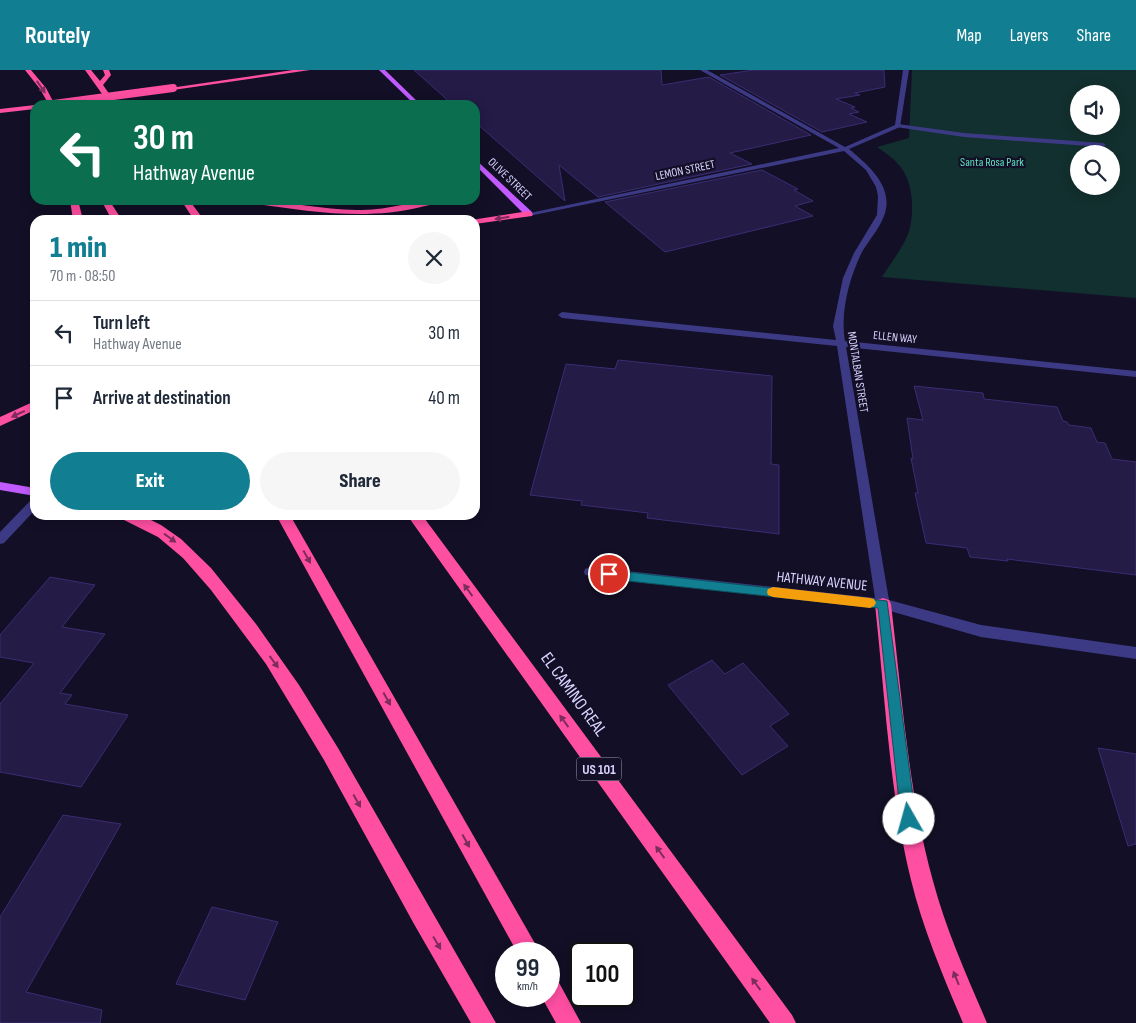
<!DOCTYPE html>
<html lang="en">
<head>
<meta charset="utf-8">
<style>
  :root { --surface:#fff; --page:#f6f6f7; --text:#1f2937; --muted:#747a83; --line:#e0e1e3; --accent:#117e91 }
  body { margin:0; font-family:"Sofia Sans Condensed",sans-serif; background:var(--page); color:var(--text); height:100vh; display:flex; flex-direction:column; font-size:19px; white-space:nowrap }
  * { box-sizing:border-box; margin:0 }
  p { font-size:16px; color:var(--muted) }
  .icon { flex:none; width:28px; height:28px; fill:none; stroke:currentColor; stroke-width:2; stroke-linecap:round; stroke-linejoin:round }
  .map { position:relative; flex:1; overflow:hidden }
  .panel { position:absolute; left:30px; top:145px; width:450px; height:305px; display:flex; flex-direction:column; background:var(--surface); border-radius:15px; box-shadow:0 2px 12px #0003 }
  .panel>* { flex:none }
  .hud { position:absolute; left:30px; top:30px; width:450px; height:105px; border-radius:15px; box-shadow:0 2px 12px #0003; background:#0b6e4f; color:#fff; overflow:hidden }
  .controls { position:absolute; left:1070px; top:15px; display:grid; gap:10px }
  .controls a { display:grid; place-items:center; width:50px; height:50px; border-radius:50%; background:var(--surface); box-shadow:0 2px 12px #0003; font-size:25px }
  .speed { position:absolute; left:495px; top:872px; display:flex; gap:10px; font-size:25px; font-weight:700; text-align:center }
  .speed>* { display:grid; place-content:center; width:65px; height:65px; border-radius:50%; background:var(--surface); box-shadow:0 2px 12px #0003; line-height:1 }
  .speed small { font-size:12px; font-weight:400 }
  .speed .limit { border:2px solid #111; border-radius:8px; background:#fff; color:#111 }
  .pin { position:absolute; display:grid; place-items:center; width:42px; height:42px; color:#fff; margin:-21px; border:2px solid #fff; border-radius:50%; box-shadow:0 1px 5px #0007 }
  .me { position:absolute; width:55px; margin:-28px; rotate:353deg; stroke-linejoin:round; filter:drop-shadow(0 0 4px #0008) }
  .turn { display:flex; align-items:center; gap:18px; height:105px; padding:0 20px; font-size:22px }
  .turn .icon { width:65px; height:65px; stroke-width:2.5 }
  .turn b { display:block; font-size:35px; line-height:42px }
  .round { display:grid; place-items:center; flex:none; width:52px; height:52px; border-radius:26px; background:var(--page) }
  .head { display:flex; align-items:center; justify-content:space-between; height:85px; padding:0 20px }
  h1 { font-size:30px; font-weight:800; line-height:38px; color:var(--accent) }
  .button { display:flex; gap:10px; margin-top:auto; padding:10px 20px }
  .button a { flex:1; height:58px; border-radius:30px; background:var(--accent); color:#fff; font-size:20px; font-weight:800; line-height:58px; text-align:center }
  .button a+a { background:var(--page); color:var(--text) }
  ul { padding:0; list-style:none }
  li { display:flex; align-items:center; gap:15px; height:65px; padding:0 20px; border-top:1px solid var(--line) }
  li div { flex:1 }
  li b { display:block; font-size:19px }
  li em { font-style:normal }
  header { display:flex; align-items:center; gap:30px; box-sizing:border-box; height:70px; padding:0 25px; background:var(--accent); color:#fff }
  header strong { font-size:24px }
  nav { display:flex; gap:28px; margin-inline-start:auto; font-size:18px }
  .map>svg:first-child { display:block }
  .green { fill:#12302f; fill-rule:evenodd }
  .building { fill:#241b47; stroke:#3b2d73 }
  .lines { fill:none; stroke-linecap:round; stroke-linejoin:round }
  .lane { fill:#3d3a85; fill-rule:evenodd }
  .street { fill:#3d3a85; fill-rule:evenodd }
  .primary { fill:#c25bff; fill-rule:evenodd }
  .highway { fill:#ff4fa3; fill-rule:evenodd }
  .highway-bridge { stroke:#ff4fa3; stroke-width:8 }
  .oneway { fill:#7d2c5e }
  .route { fill:#117e91; stroke:#0b525e }
  .slow { fill:#f59e0b }
  .labels { text-anchor:middle; stroke-width:4.5; stroke-linejoin:round; paint-order:stroke }
  .far-park-label { font-size:12px; fill:#5fe0c0; stroke:#130f26 }
  .far-street-label { font-size:12px; fill:#d9d4ff; stroke:#130f26 }
  .shield { fill:#130f26; stroke:#9e99be; stroke-width:1 }
  .shield-label { font-size:14px; font-weight:bold; fill:#d9d4ff }
  .street-label { font-size:15px; fill:#d9d4ff; stroke:#130f26 }
  .near-street-label { font-size:18px; fill:#d9d4ff; stroke:#130f26 }
</style>
</head>
<body>
<header>
<strong>Routely</strong>
<nav><a>Map</a><a>Layers</a><a>Share</a></nav>
</header>
<div class="map">
<svg width="1136" height="953" viewBox="0 0 1136 953">
  <rect width="100%" height="100%" fill="#130f26"/>
  <!-- green -->
  <path class="green" d="M912,0H1136V228L882,207C890,194 905,175 909,161C915,141 913,109 898,94C892,87 884,82 877,77L909,68ZM1079,24H1111V56H1079ZM1079,84H1111V116H1079Z"/>
  <!-- building -->
  <g class="building">
    <path d="M414,0H661L662,15L709,7L811,65L730,83L752,94L598,127L559,95L565,131L475,52V35H453Z"/>
    <path d="M754,0H884L885,17L855,23L860,25L836,29L855,37L851,38L859,42L849,44L867,52L822,62L720,5Z"/>
    <path d="M762,100L798,119L794,120L813,131L795,136L813,146L665,182L605,132Z"/>
    <path d="M618,290L772,306L771,394L779,395V464L647,448L648,443L581,435L582,431L530,425L566,294L615,299Z"/>
    <path d="M914,316L983,323L984,329L1057,337L1063,351L1067,352L1069,355L1091,358L1097,372L1105,373L1112,389L1136,392V505L1007,489L1008,491L970,487L967,478L926,473L915,423H918L911,388L913,389L907,348L923,350Z"/>
    <path d="M50,507L95,515L62,557L105,564L60,623L72,625L65,634L128,645L81,717L0,702V634L34,593L0,587V565Z"/>
    <path d="M712,590L725,604L743,593L789,644L770,656L788,676L742,705L668,615Z"/>
    <path d="M1098,678L1136,684V774L1128,776Z"/>
    <path d="M63,745L121,754L26,922L102,940L100,953H0V847Z"/>
    <path d="M212,837L278,852L245,930L176,914Z"/>
  </g>
  <g class="lines">
    <!-- lane -->
    <path class="lane" d="M898,54L964,63L1103,73L1106,75L1103,77L964,67L896,57Z"/>
    <!-- street -->
    <g class="street">
      <path d="M700,0H707L845,77L895,55L903,0H909L900,57L849,79C868,95 895,117 884,146C879,159 869,170 862,182C849,208 840,243 845,271L1136,301V307L846,277L889,530L981,555L1136,577V589L981,567L883,539L585,505L584,502L585,499L590,497L875,528L837,276L562,248L558,245L562,242L836,270L833,256L843,208L854,183L877,145L878,126L876,117L866,100L844,81L529,146L525,144L839,78Z"/>
      <path d="M35,429V440L4,473L0,474V462L31,430Z"/>
    </g>
    <!-- primary -->
    <g class="primary">
      <path d="M379,0H385L421,35H415Z"/>
      <path d="M475,89L532,142V146H526L475,95Z"/>
      <path d="M0,412L35,418V426L0,420Z"/>
    </g>
    <!-- highway -->
    <g class="highway">
      <path d="M25,0H31L46,18L55,35H49L40,19Z"/>
      <path d="M85,0H91L100,11L105,5L103,0H109L111,5L103,15L117,35H110Z"/>
      <path d="M293,0H310L173,20L170,18Z"/>
      <path d="M35,35V39L0,43V39Z"/>
      <path d="M70,130H78L83,150H73Z"/>
      <path d="M101,130H109L122,150H112Z"/>
      <path d="M181,130H189L204,150H194Z"/>
      <path d="M247,130C285,130 323,141 362,140C389,140 415,130 442,130C437,134 428,135 421,137C364,151 308,141 251,133Z"/>
      <path d="M529,141L533,144L532,146L475,154V150H471Z"/>
      <path d="M35,331V340L0,356V347Z"/>
      <path d="M120,445H141L161,455L181,469L211,498L256,554L299,615L338,678L496,953H471L414,854L324,690L266,594L211,520L183,488L158,467L122,449Z"/>
      <path d="M276,445H290L541,884H518Z"/>
      <path d="M407,445H422L792,945L796,953H770Z"/>
      <path d="M883,528L889,530L891,534C902,626 908,721 933,811C946,860 967,906 987,953H963C943,906 923,859 911,810C889,720 885,626 875,534L877,530Z"/>
      <path d="M549,906L557,909L581,953H556L541,926H549Z"/>
    </g>
    <!-- highway-bridge -->
    <path class="highway-bridge" d="M46,35L173,18"/>
  </g>
  <!-- one-way arrows -->
  <defs><path id="oneway-solid" d="M-6-.8H1V-3.2L6.5 0L1 3.2V.8H-6Z" transform="scale(1.25)"/></defs>
  <g class="oneway">
    <use href="#oneway-solid" transform="translate(41 17) rotate(55)"/>
    <use href="#oneway-solid" transform="translate(502 148) rotate(171)"/>
    <use href="#oneway-solid" transform="translate(18 344) rotate(155)"/>
    <use href="#oneway-solid" transform="translate(170 468) rotate(36)"/>
    <use href="#oneway-solid" transform="translate(307 487) rotate(61)"/>
    <use href="#oneway-solid" transform="translate(468 520) rotate(-126)"/>
    <use href="#oneway-solid" transform="translate(274 592) rotate(54)"/>
    <use href="#oneway-solid" transform="translate(387 629) rotate(61)"/>
    <use href="#oneway-solid" transform="translate(564 651) rotate(-126)"/>
    <use href="#oneway-solid" transform="translate(357 731) rotate(61)"/>
    <use href="#oneway-solid" transform="translate(466 771) rotate(61)"/>
    <use href="#oneway-solid" transform="translate(660 782) rotate(-126)"/>
    <use href="#oneway-solid" transform="translate(437 873) rotate(59)"/>
    <use href="#oneway-solid" transform="translate(956 908) rotate(-112)"/>
    <use href="#oneway-solid" transform="translate(756 914) rotate(-126)"/>
  </g>
  <!-- route -->
  <path class="route" d="M609,500L887,531L916,749L914,754L909,756L904,754L901,749L878,538L609,509L603,504Z"/>
  <!-- slow -->
  <path class="slow" d="M773,517L870,528L874,529L876,533L874,536L870,538L773,527L768,525L767,522L768,519Z"/>
  <g class="labels">
    <!-- far-park labels -->
    <g class="far-park-label">
      <text x="992" y="96">Santa Rosa Park</text>
    </g>
    <!-- far-street labels -->
    <g class="far-street-label">
      <text transform="translate(685 100) rotate(-12)" y="4">LEMON STREET</text>
      <text transform="translate(510 109) rotate(44)" y="4">OLIVE STREET</text>
      <text transform="translate(895 267) rotate(6)" y="4">ELLEN WAY</text>
      <text transform="translate(858 302) rotate(81)" y="4">MONTALBAN STREET</text>
    </g>
    <!-- shield labels -->
    <rect class="shield" x="576.5" y="687.5" width="45" height="23" rx="4"/>
    <g class="shield-label">
      <text x="599" y="704">US 101</text>
    </g>
    <!-- street labels -->
    <g class="street-label">
      <text transform="translate(822 511) rotate(6)" y="5">HATHWAY AVENUE</text>
    </g>
    <!-- near-street labels -->
    <g class="near-street-label">
      <text transform="translate(574 624) rotate(54)" y="6">EL CAMINO REAL</text>
    </g>
  </g>
</svg>
<div class="controls">
<a><svg class="icon" aria-label="sound" viewBox="0 0 24 24"><path d="M4 9h4l5-4v14l-5-4H4zM17 9q2 3 0 6"/></svg></a>
<a><svg class="icon" aria-label="search" viewBox="0 0 24 24"><circle cx="10" cy="10" r="6"/><path d="M15 15l6 6"/></svg></a>
</div>
<div class="speed"><div>99<small>km/h</small></div><div class="limit">100</div></div>
<div class="pin" style="left:609px;top:504px;background:#d93025"><svg class="icon" aria-label="arrive" viewBox="0 0 24 24"><path d="M6 21V4h12l-3 4 3 4H6"/></svg></div>
<svg class="me" style="left:909px;top:749px" viewBox="-20 -20 40 40"><circle r="19" fill="#fff"/><path d="M0-13L10 11 0 6-10 11z" fill="#117e91"/></svg>
<div class="hud">
<div class="turn"><svg class="icon" aria-label="left" viewBox="0 0 24 24"><path d="M17 20v-9H6M10 6l-5 5 5 5"/></svg><div><b>30 m</b>Hathway Avenue</div></div>
</div>
<section class="panel">
<div class="head"><div><h1>1 min</h1><p>70 m · 08:50</p></div><a class="round"><svg class="icon" aria-label="close" viewBox="0 0 24 24"><path d="M6 6l12 12M18 6L6 18"/></svg></a></div>
<ul>
<li><svg class="icon" aria-label="left" viewBox="0 0 24 24"><path d="M17 20v-9H6M10 6l-5 5 5 5"/></svg><div><b>Turn left</b><p>Hathway Avenue</p></div><em>30 m</em></li>
<li><svg class="icon" aria-label="arrive" viewBox="0 0 24 24"><path d="M6 21V4h12l-3 4 3 4H6"/></svg><div><b>Arrive at destination</b></div><em>40 m</em></li>
</ul>
<div class="button"><a>Exit</a><a>Share</a></div>
</section>
</div>
</body>
</html>
